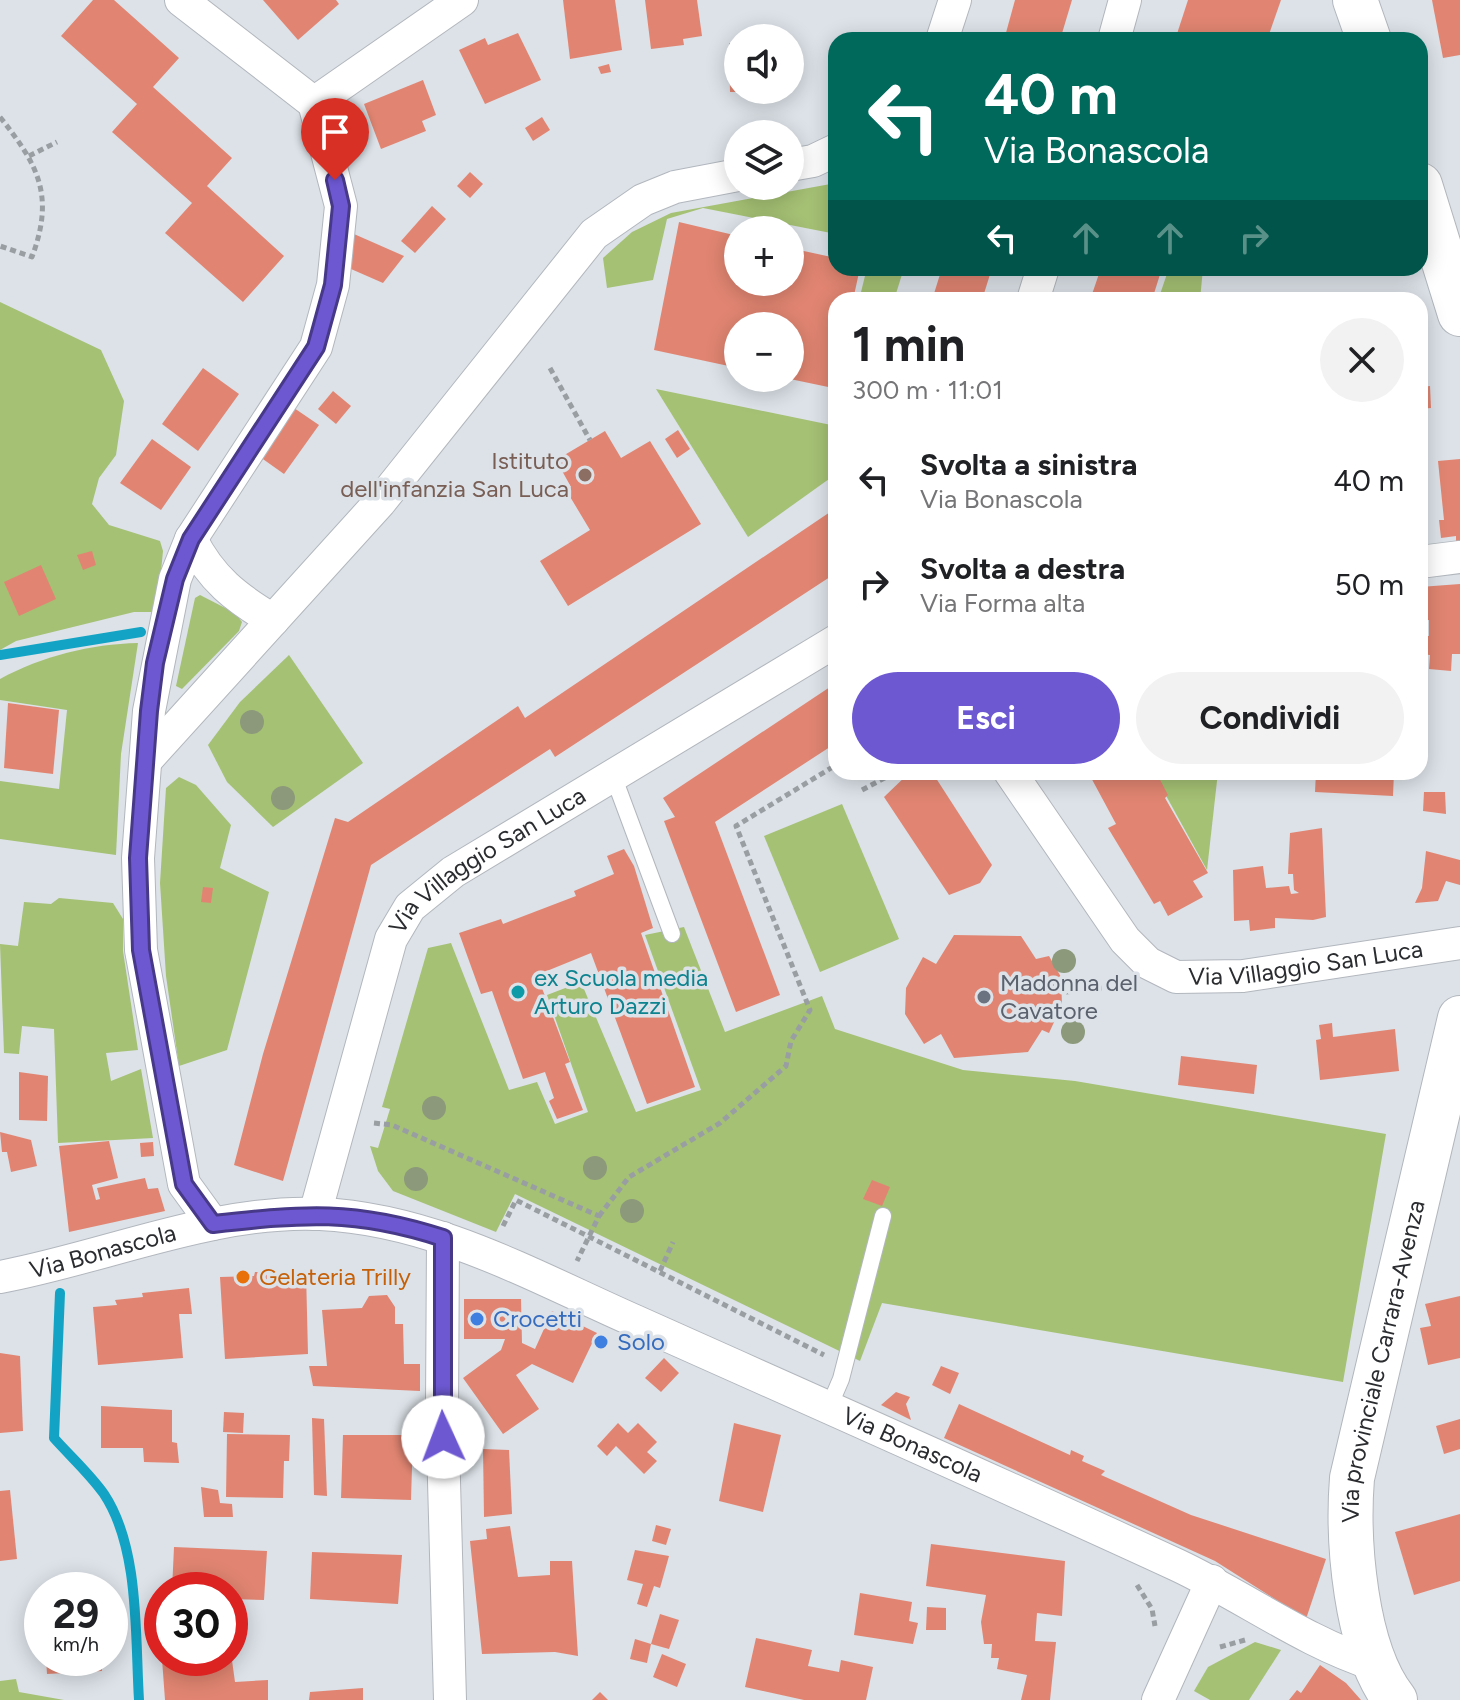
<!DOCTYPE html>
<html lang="it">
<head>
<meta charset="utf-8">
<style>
  :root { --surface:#fff; --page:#f2f2f2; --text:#202124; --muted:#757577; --accent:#6d58d2 }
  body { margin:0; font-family:Figtree,sans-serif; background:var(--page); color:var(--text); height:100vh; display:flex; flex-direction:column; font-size:30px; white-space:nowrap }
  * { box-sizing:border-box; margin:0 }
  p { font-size:26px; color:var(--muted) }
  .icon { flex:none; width:44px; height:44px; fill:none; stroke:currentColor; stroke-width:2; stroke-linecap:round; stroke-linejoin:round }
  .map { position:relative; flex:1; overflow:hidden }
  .drawer { position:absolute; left:828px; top:292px; width:600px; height:488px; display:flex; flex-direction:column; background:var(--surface); border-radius:24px; box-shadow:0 4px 20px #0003 }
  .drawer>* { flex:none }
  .hud { position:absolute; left:828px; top:32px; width:600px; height:244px; border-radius:24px; box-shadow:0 4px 20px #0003; background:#00695c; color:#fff; overflow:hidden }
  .fabs { position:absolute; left:724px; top:24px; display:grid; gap:16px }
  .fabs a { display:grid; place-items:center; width:80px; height:80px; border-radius:50%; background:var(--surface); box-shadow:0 4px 20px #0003; font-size:40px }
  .speed { position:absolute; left:24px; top:1572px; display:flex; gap:16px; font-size:40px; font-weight:700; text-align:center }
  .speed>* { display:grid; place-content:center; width:104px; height:104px; border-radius:50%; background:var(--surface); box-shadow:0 4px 20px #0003; line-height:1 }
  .speed small { font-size:20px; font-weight:400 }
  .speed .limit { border:12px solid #d22; background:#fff; color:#111 }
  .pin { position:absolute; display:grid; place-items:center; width:68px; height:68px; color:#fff; margin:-82px -34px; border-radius:50% 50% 50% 0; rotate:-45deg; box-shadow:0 0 8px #0007 }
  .pin .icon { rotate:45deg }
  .me { position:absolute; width:88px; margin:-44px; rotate:358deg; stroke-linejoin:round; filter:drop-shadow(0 0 6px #0008) }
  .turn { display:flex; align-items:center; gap:28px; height:168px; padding:0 24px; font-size:36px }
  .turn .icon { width:104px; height:104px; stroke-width:2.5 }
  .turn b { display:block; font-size:56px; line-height:68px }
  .lanes { display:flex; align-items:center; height:76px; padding:0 24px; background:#0003; justify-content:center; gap:40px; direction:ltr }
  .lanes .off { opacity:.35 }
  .round { display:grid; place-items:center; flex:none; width:84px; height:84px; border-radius:42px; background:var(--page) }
  .overview { display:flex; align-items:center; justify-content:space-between; height:136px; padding:0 24px }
  h1 { font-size:48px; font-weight:700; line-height:60px }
  .button { display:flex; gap:16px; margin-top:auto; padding:16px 24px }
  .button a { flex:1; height:92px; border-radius:48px; background:var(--accent); color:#fff; font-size:32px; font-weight:700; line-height:92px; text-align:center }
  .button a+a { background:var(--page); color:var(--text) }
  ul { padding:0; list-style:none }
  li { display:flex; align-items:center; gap:24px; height:104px; padding:0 24px }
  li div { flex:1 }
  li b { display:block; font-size:30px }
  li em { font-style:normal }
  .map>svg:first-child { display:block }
  .green { fill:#a5c174 }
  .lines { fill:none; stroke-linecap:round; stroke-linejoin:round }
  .stream { stroke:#13a4c5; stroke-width:10 }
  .building { fill:#e18572 }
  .lane-casing { stroke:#b2b7be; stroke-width:18 }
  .street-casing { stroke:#b2b7be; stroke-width:34 }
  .secondary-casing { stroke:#b2b7be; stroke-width:46 }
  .path { stroke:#999ea3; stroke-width:5; stroke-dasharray:6 4; stroke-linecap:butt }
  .lane { stroke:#fff; stroke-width:16 }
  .street { stroke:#fff; stroke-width:32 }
  .secondary { stroke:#fff; stroke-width:44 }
  .tree { fill:#8c997b }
  .route-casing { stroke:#473988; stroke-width:20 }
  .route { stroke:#6d58d2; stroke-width:14 }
  .education-dot { fill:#8d6e63; stroke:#dce2e8; stroke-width:3 }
  .culture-dot { fill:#0f9aa8; stroke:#dce2e8; stroke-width:3 }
  .worship-dot { fill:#6b7280; stroke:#dce2e8; stroke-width:3 }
  .food-dot { fill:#e8710a; stroke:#dce2e8; stroke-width:3 }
  .shop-dot { fill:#3f7fe0; stroke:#dce2e8; stroke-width:3 }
  .labels { text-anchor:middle; stroke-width:7; stroke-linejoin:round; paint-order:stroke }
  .education-label { font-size:24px; fill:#785e54; stroke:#dce2e8; text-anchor:end }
  .street-label { font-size:24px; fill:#2a2c2f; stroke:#dce2e8 }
  .culture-label { font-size:24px; fill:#0d838f; stroke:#dce2e8; text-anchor:start }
  .worship-label { font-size:24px; fill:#5b616d; stroke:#dce2e8; text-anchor:start }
  .food-label { font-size:24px; fill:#c56008; stroke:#dce2e8; text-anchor:start }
  .shop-label { font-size:24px; fill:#366cbe; stroke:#dce2e8; text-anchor:start }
</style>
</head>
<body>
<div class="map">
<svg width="1460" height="1700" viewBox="0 0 1460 1700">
  <rect width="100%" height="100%" fill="#dce2e8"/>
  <!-- green -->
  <g class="green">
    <path d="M836,183V234L703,208L667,219L653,280L607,288L603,258L632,232L671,213Z"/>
    <path d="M867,268H904L894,300H859Z"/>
    <path d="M1169,268H1203L1200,300H1158Z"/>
    <path d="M0,302L101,350L124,401L116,455L99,478L92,504L109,525L160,541L163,551L157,612H134L16,641L0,650Z"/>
    <path d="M656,389L836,426V474L748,537Z"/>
    <path d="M200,595L235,613L242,622L239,631L182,689L176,686L195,598Z"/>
    <path d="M138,643L121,754L116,855L0,839V781L59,789L67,710L0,700V679C42,656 91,644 138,643Z"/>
    <path d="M289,655L363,763L273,827L227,782L208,745L240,702Z"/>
    <path d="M1153,772H1218L1207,870Z"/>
    <path d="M179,777L196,785L231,825L220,868L269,892L227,1050L179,1066L166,976L160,883L166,788Z"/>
    <path d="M842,804L899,939L820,972L764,836Z"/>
    <path d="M59,898L113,903L123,919V951L138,1050L106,1053L111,1081L141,1069L153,1138L58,1143L54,1029L22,1026L19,1054L4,1053L0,944L18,946L24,902L51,904Z"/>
    <path d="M684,927L725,1032L822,996L835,1029L963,1070L1075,1081L1386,1134L1343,1382L882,1303L860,1361L515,1194L496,1232L393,1191L378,1171L370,1146L378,1148L390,1109L382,1107L428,948L451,943L509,1090L537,1082L555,1124L588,1112L547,995L581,982L636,1112L701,1090L645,935Z"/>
    <path d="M1255,1642L1281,1650L1249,1700H1210L1194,1691L1208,1667Z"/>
    <path d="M16,1679L19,1692L64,1700H0V1681Z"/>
  </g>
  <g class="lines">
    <!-- stream -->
    <g class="stream">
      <path d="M0,655L141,632"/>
      <path d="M60,1293L54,1438C70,1456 90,1474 104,1494C140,1548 135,1637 139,1700"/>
    </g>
  </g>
  <!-- building -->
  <g class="building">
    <path d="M93,0H114L179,58L153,87L232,158L207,186L284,256L243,302L165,233L192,203L112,132L137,104L61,36Z"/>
    <path d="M263,0H336L339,4L298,40Z"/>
    <path d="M563,0H615L622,50L570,59Z"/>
    <path d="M645,0H697L702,36L683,39L684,45L651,49Z"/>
    <path d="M1015,0H1072L1060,40H1004Z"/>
    <path d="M1188,0H1281L1267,40H1175Z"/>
    <path d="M1432,0H1460V55L1443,58Z"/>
    <path d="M782,29V38H750V30Z"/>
    <path d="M518,33L541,80L485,104L459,50L485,38L488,45Z"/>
    <path d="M729,43H738V92H730Z"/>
    <path d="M609,64L611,72L601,74L598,67Z"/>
    <path d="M423,80L436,115L422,121L426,131L381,149L364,104Z"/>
    <path d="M542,117L550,130L533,141L525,128Z"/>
    <path d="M470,172L483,184L470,198L457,186Z"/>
    <path d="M432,206L446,219L415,253L401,241Z"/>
    <path d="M679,222L738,236V282H790V248L836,258V268H860L853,300H836L833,388L790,379V326H738V368L654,350Z"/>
    <path d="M354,234L404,256L383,283L351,269Z"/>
    <path d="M942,268H992L982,300H932Z"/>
    <path d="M1101,268H1162L1152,300H1090Z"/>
    <path d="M1394,294L1395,300H1349V298Z"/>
    <path d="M203,368L239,394L198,451L162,424Z"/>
    <path d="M1430,386L1431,408L1420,409V387Z"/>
    <path d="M333,391L351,406L336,424L318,409Z"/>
    <path d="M294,408L319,425L284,474L260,457Z"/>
    <path d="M678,430L690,449L677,458L665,439Z"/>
    <path d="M605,431L621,458L650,441L701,524L568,606L540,561L590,530L566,490L571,487L556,460Z"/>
    <path d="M152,439L191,467L161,510L120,483Z"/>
    <path d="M1460,459V541H1456V536L1441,538L1439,520H1444L1438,461Z"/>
    <path d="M836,508V573L555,757L550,749L371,865L283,1181L234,1165L263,1054L335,818L348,822L518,706L525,718Z"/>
    <path d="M92,551L96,565L83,570L77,555Z"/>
    <path d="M41,565L56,599L19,616L4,582Z"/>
    <path d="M1460,584V654H1452L1451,671L1429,669L1430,655L1420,654V635L1429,636V620L1420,621V587Z"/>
    <path d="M836,683V743L715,822L780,995L736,1012L664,821L675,817L663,798Z"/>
    <path d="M8,703L59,710L53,774L4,768Z"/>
    <path d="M910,772H932L992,865L980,883L949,895L884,797Z"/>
    <path d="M1088,772H1156L1168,795L1165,798L1208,873L1193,881L1203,897L1168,916L1160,901L1154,904L1108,828L1116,824Z"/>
    <path d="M1316,772H1394L1393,796L1315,792Z"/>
    <path d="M1424,792H1445L1446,814L1423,811Z"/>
    <path d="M1322,828L1326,917L1313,920L1275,918V928L1250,931L1249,920L1234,921L1233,870L1263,866L1266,888L1289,886L1291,894L1299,893L1294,890L1293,874H1288L1290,833Z"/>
    <path d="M624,849L634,866L653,928L641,933L695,1087L647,1104L591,953L537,975L570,1062L565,1064L583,1110L557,1119L549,1101L554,1098L545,1072L523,1079L492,991L481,994L459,933L501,919L503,924L576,896L574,891L614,874L607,856Z"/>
    <path d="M1426,851L1460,860V885L1446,881L1438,901L1415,903L1422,888Z"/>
    <path d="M203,887L213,888L211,903L201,902Z"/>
    <path d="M954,935L1021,936L1036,959L1049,956L1061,977L1062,1005L1049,1033L1042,1030L1028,1052L954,1058L941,1034L924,1044L905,1014L906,988L923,957L936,964Z"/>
    <path d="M1332,1023L1333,1037L1395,1029L1399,1071L1320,1080L1316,1040L1321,1039L1319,1025Z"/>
    <path d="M1181,1056L1257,1065L1254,1094L1178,1085Z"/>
    <path d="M19,1072L48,1076L47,1121L19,1120Z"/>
    <path d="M0,1132L31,1140L37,1166L11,1172L7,1152H2Z"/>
    <path d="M109,1141L118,1178L92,1185L96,1200L100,1199L97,1188L145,1178L148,1189L158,1188L165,1211L69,1232L59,1146Z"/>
    <path d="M153,1142L154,1156L141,1157L140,1143Z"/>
    <path d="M872,1180L890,1187L882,1206L863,1199Z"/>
    <path d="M255,1272H306L308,1354L225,1359L220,1277L254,1276Z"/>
    <path d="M189,1288L192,1314H179L183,1358L98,1365L93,1307L117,1305L115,1300L143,1297L142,1293Z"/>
    <path d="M387,1295L395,1307V1324H403L404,1364H420V1391L313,1386L309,1366H327L322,1310L362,1308L369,1296Z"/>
    <path d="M1460,1296V1358L1428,1365L1420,1328L1431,1326L1425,1304Z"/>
    <path d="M464,1299H521L522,1343L535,1349L552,1311L597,1333L573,1383L532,1364L516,1375L539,1409L503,1434L463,1378L501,1350L505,1339H464Z"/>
    <path d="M0,1353L20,1356L23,1431L0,1433Z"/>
    <path d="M664,1358L679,1373L661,1392L645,1378Z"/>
    <path d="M941,1366L959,1373L950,1394L932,1385Z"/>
    <path d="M896,1392L910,1397L906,1404L911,1420L881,1405Z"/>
    <path d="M959,1404L1070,1455L1071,1450L1084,1456L1082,1461L1105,1471L1101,1475L1191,1515L1326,1559L1306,1619L1215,1561L944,1438Z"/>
    <path d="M101,1406L172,1410V1442L177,1443L179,1463L144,1462L143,1448H101Z"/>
    <path d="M224,1412L244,1413L243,1433L223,1432Z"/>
    <path d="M312,1418L324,1419L327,1496L314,1495Z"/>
    <path d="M1460,1419V1449L1444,1454L1436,1426Z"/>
    <path d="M618,1423L628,1433L638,1423L657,1442L647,1452L657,1461L644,1474L616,1446L607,1456L597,1446Z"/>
    <path d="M734,1423L781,1435L763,1512L719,1501Z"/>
    <path d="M227,1434L290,1435L289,1461H284L283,1498L226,1497Z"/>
    <path d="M343,1435H413L411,1500L341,1498Z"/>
    <path d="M483,1449L509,1450L512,1514L484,1517Z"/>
    <path d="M201,1487L218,1490L220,1503L232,1504L233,1517H204Z"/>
    <path d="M10,1490L17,1559L0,1561V1491Z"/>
    <path d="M1460,1514V1581L1414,1595L1395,1532Z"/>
    <path d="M656,1525L671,1529L666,1545L652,1541Z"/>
    <path d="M510,1526L518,1577L550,1575V1561H572L578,1656L555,1652L482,1654L470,1541L487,1539L486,1529Z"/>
    <path d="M931,1544L1065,1561L1062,1616L1037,1613L1035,1641L1056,1642L1050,1700H1021L1027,1675L997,1669L999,1658H991L992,1644H984L981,1622L986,1595L926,1586Z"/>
    <path d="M174,1547L267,1551L264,1600L230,1599V1590H172Z"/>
    <path d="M635,1550L669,1556L660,1588L654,1586L647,1607L637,1604L643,1584L627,1580Z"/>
    <path d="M312,1552L402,1555L398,1604L310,1599Z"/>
    <path d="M860,1593L912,1602L909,1621L918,1623L913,1644L854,1635Z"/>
    <path d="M927,1607L946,1608V1630H926Z"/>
    <path d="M660,1614L679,1620L669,1649L651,1644Z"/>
    <path d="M756,1638L812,1650L808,1666L839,1672L841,1660L873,1667L866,1700H804L745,1687Z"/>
    <path d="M635,1639L651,1644L647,1663L630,1659Z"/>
    <path d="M230,1646L235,1682L268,1680V1700H165L162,1659L230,1658Z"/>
    <path d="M662,1654L686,1664L677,1687L653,1677Z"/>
    <path d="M46,1658H101L102,1671L47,1674Z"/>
    <path d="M1320,1665L1346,1683L1361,1700H1289L1297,1690L1301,1693Z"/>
    <path d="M363,1688V1700H309L310,1692Z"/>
    <path d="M600,1692L608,1700H592Z"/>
  </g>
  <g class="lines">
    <!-- lane casing -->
    <g class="lane-casing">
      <g id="lane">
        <path d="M614,778L672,934"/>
        <path d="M829,1407L841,1379L883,1216"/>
      </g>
    </g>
    <!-- street casing -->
    <g class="street-casing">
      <g id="street">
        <path d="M181,0L314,103L341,206L333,285L316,347L191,539L175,579L149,711L138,858L141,950L184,1184L213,1224"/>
        <path d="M942,40L955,0"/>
        <path d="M1114,40L1125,0"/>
        <path d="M314,103L462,0"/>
        <path d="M790,165L813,161L836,150"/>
        <path d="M1033,300L1043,268"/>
        <path d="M191,539C211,579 236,598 273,620"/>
        <path d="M1420,562L1460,557"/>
        <path d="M148,758L380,502L594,234L643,200L675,187L738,175"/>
        <path id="s1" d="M1010,772L1125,940L1148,963L1176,977L1243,976L1460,943"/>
        <path id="s2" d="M315,1214L391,939L410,907L453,872L836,641"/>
        <path d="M443,1238L442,1408L450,1700"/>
        <path id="s3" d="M0,1277C103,1258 215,1209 320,1214C433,1219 533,1276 635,1321C816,1402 997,1482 1177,1565C1245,1597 1304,1642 1376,1665"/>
        <path d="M1158,1700L1212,1581"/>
      </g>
    </g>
    <!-- secondary casing -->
    <g class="secondary-casing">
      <g id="secondary">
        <path d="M1355,0L1369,40"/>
        <path d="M1420,185L1460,314"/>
        <path id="s4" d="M1395,1700C1355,1649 1347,1541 1352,1478L1460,1018"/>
      </g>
    </g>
    <!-- path -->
    <g class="path">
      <path d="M0,117C38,165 55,195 32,257L0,246"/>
      <path d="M29,156L57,142"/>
      <path d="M550,368L590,440"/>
      <path d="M862,790L896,772"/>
      <path d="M1066,992L1112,987"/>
      <path d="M374,1123L392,1125L599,1216L577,1261"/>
      <path d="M599,1216L629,1177L720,1123L786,1066L791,1041L810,1010L736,826L836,765"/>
      <path d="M503,1226L516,1200L824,1355"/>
      <path d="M660,1271L673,1242"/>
      <path d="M1137,1585L1152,1609L1155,1626"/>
      <path d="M1220,1647L1245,1640"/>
    </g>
    <!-- lane -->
    <use href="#lane" class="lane"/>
    <!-- street -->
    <use href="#street" class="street"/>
    <!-- secondary -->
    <use href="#secondary" class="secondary"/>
  </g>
  <!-- trees -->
  <g class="tree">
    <circle cx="252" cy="722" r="12"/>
    <circle cx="283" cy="798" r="12"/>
    <circle cx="1064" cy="961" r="12"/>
    <circle cx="1073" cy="1032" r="12"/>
    <circle cx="434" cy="1108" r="12"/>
    <circle cx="595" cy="1168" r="12"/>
    <circle cx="416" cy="1179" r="12"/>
    <circle cx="632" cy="1211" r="12"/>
  </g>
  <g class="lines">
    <!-- route casing -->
    <g class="route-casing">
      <path id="route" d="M335,180L341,206L333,285L316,347L191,539L175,579L155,663L149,711L138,858L141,950L184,1184L213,1224C304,1214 354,1209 443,1238V1437"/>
    </g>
    <!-- route -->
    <use href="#route" class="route"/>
  </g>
  <!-- markers -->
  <circle class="education-dot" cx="585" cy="475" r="8"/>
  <circle class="culture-dot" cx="518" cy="992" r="8"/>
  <circle class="worship-dot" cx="984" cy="997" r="8"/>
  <circle class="food-dot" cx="243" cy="1277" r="8"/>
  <g class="shop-dot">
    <circle cx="477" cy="1319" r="8"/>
    <circle cx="601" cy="1342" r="8"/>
  </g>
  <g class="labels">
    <!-- education labels -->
    <g class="education-label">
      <text x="569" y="469">Istituto<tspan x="569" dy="28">dell'infanzia San Luca</tspan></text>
    </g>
    <!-- street labels -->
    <g class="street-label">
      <text dy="8" stroke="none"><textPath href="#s2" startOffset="412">Via Villaggio San Luca</textPath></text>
      <text dy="8" stroke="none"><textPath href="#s1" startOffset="398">Via Villaggio San Luca</textPath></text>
      <text dy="8" stroke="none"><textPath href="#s3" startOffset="106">Via Bonascola</textPath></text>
      <text dy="8" stroke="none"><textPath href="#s4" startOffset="350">Via provinciale Carrara-Avenza</textPath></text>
      <text dy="8" stroke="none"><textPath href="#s3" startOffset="966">Via Bonascola</textPath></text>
    </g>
    <!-- culture labels -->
    <g class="culture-label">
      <text x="534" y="986">ex Scuola media<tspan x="534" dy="28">Arturo Dazzi</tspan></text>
    </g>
    <!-- worship labels -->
    <g class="worship-label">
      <text x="1000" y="991">Madonna del<tspan x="1000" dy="28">Cavatore</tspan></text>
    </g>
    <!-- food labels -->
    <g class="food-label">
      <text x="259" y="1285">Gelateria Trilly</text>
    </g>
    <!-- shop labels -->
    <g class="shop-label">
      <text x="493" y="1327">Crocetti</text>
      <text x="617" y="1350">Solo</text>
    </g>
  </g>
</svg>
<div class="fabs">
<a><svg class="icon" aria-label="sound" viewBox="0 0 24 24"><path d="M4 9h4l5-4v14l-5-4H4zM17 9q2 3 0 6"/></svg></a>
<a><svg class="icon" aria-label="layers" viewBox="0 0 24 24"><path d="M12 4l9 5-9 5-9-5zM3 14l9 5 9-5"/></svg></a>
<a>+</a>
<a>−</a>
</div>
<div class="speed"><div>29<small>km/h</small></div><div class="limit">30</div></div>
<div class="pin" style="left:335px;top:180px;background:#d93025"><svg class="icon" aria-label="arrive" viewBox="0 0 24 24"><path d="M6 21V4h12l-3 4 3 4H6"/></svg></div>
<svg class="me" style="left:443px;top:1437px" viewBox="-20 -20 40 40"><circle r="19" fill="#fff"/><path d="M0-13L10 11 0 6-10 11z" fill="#6d58d2"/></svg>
<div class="hud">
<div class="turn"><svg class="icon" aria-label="left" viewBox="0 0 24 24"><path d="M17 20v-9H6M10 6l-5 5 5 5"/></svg><div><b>40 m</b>Via Bonascola</div></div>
<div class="lanes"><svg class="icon" aria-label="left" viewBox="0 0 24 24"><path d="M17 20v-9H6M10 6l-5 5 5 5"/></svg><svg class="icon off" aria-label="ahead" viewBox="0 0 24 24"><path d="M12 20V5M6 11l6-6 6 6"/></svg><svg class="icon off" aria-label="ahead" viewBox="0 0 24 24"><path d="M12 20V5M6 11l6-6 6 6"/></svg><svg class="icon off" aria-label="right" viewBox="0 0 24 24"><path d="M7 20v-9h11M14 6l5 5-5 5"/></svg></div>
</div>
<section class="drawer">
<div class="overview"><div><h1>1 min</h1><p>300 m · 11:01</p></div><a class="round"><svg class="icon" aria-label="close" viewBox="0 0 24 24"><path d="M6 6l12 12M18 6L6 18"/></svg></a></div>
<ul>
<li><svg class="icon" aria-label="left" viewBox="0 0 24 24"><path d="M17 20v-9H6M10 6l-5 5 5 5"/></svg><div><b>Svolta a sinistra</b><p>Via Bonascola</p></div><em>40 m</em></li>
<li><svg class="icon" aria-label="right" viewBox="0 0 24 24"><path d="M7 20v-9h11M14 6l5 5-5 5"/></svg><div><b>Svolta a destra</b><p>Via Forma alta</p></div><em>50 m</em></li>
</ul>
<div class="button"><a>Esci</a><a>Condividi</a></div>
</section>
</div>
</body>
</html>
